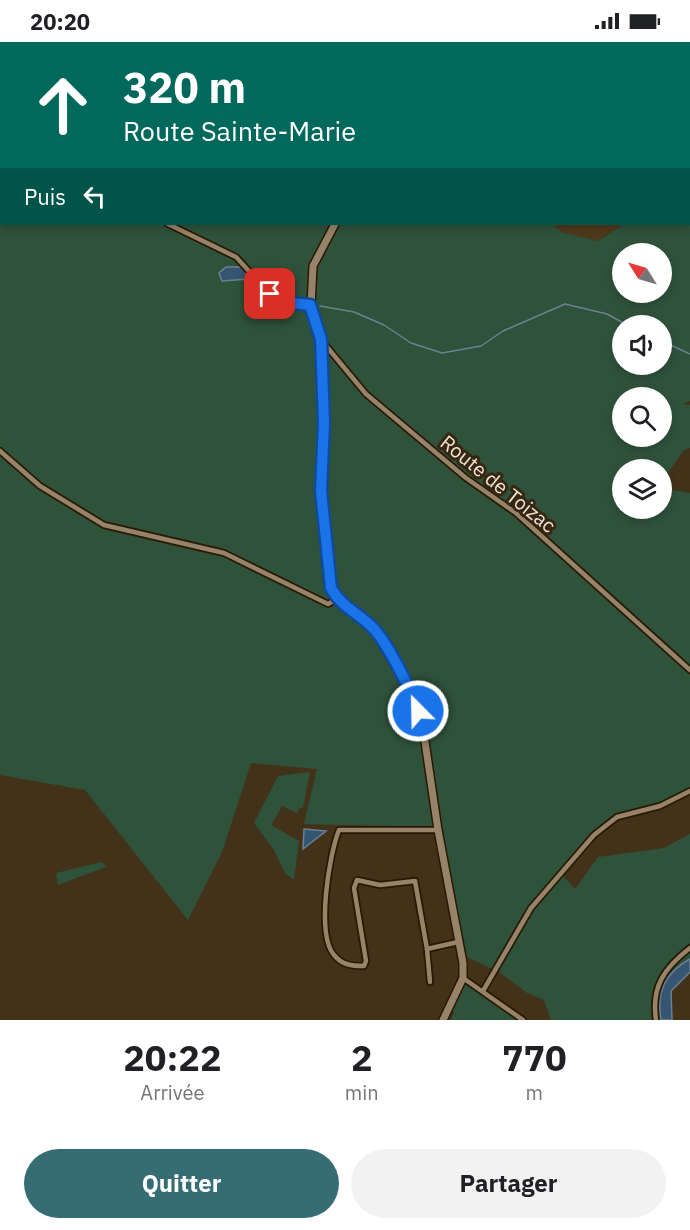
<!DOCTYPE html>
<html lang="fr">
<head>
<meta charset="utf-8">
<style>
  :root { --surface:#fff; --page:#f2f2f2; --text:#202124; --muted:#757577; --accent:#366d75 }
  body { margin:0; font-family:"IBM Plex Sans",sans-serif; background:var(--page); color:var(--text); height:100vh; display:flex; flex-direction:column; font-size:22px; white-space:nowrap }
  * { box-sizing:border-box; margin:0 }
  p { font-size:20px; color:var(--muted) }
  .icon { flex:none; width:33px; height:33px; fill:none; stroke:currentColor; stroke-width:2; stroke-linecap:round; stroke-linejoin:round }
  .map { position:relative; height:978px; overflow:hidden }
  .drawer { display:flex; flex-direction:column; background:var(--surface); flex:1 }
  .drawer>* { flex:none }
  .banner { position:absolute; left:0px; top:0px; width:690px; height:183px; box-shadow:0 3px 9px #0003; background:#00695c; color:#fff; overflow:hidden }
  .needle { width:39px; rotate:307deg }
  .fabs { position:absolute; left:612px; top:201px; display:grid; gap:12px }
  .fabs a { display:grid; place-items:center; width:60px; height:60px; border-radius:50%; background:var(--surface); box-shadow:0 3px 9px #0003; font-size:30px }
  .pin { position:absolute; display:grid; place-items:center; width:51px; height:51px; color:#fff; margin:-26px; border-radius:12px; box-shadow:0 3px 9px #0006 }
  .me { position:absolute; width:66px; margin:-33px; rotate:337deg; stroke-linejoin:round; filter:drop-shadow(0 0 4px #0008) }
  .turn { display:flex; align-items:center; gap:21px; height:126px; padding:0 24px; font-size:27px }
  .turn .icon { width:78px; height:78px; stroke-width:2.5 }
  .turn b { display:block; font-size:42px; line-height:51px }
  .then { display:flex; align-items:center; height:57px; padding:0 24px; background:#0003; gap:12px; font-size:22px }
  .eta { display:flex; justify-content:space-evenly; align-items:center; height:102px; text-align:center }
  .eta b { font-size:36px; font-weight:700; line-height:42px }
  .cta { display:flex; gap:12px; margin-top:auto; padding:12px 24px }
  .cta a { flex:1; height:69px; border-radius:36px; background:var(--accent); color:#fff; font-size:24px; font-weight:700; line-height:69px; text-align:center }
  .cta a+a { background:var(--page); color:var(--text) }
  .status { display:flex; justify-content:space-between; align-items:center; height:42px; padding:0 30px; background:var(--surface); direction:ltr }
  .status svg { height:16px; fill:currentColor }
  .map>svg:first-child { display:block }
  .built { fill:#4e391c }
  .green { fill:#2f523b; fill-rule:evenodd }
  .water { fill:#355673; stroke:#6c8090; stroke-width:1.5 }
  .lines { fill:none; stroke-linecap:round; stroke-linejoin:round }
  .stream { stroke:#6c8090; stroke-width:1.5 }
  .street-casing { stroke:#291903; stroke-width:8 }
  .secondary-casing { stroke:#291903; stroke-width:10 }
  .street { stroke:#978369; stroke-width:4.5 }
  .secondary { stroke:#978369; stroke-width:7 }
  .route-casing { stroke:#114b97; stroke-width:15 }
  .route { stroke:#1a73e8; stroke-width:10 }
  .labels { text-anchor:middle; stroke-width:6; stroke-linejoin:round; paint-order:stroke }
  .street-label { font-size:20px; fill:#ede2d4; stroke:#382710 }
</style>
</head>
<body>
<div class="status"><b>20:20</b><svg viewBox="0 0 49 12"><path d="M0 12V9h3v3zM5 12V6h3v6zM10 12V3h3v9zM15 12V0h3v12zM26 1h20v11H26zM47 4h2v5h-2z"/></svg></div>
<div class="map">
<svg width="690" height="978" viewBox="0 0 690 978">
  <rect width="100%" height="100%" fill="#43321a"/>
  <!-- built -->
  <g class="built">
    <path d="M378,0H658L657,2Z"/>
    <path d="M552,182H624L598,199L562,190Z"/>
  </g>
  <!-- green -->
  <g class="green">
    <path d="M0,0L326,1L2,2V182H552L562,190L598,199L624,182H688L690,144V359L683,362L690,363V406L683,409L662,440V428H622V466H662V452L673,448L690,451V750C667,762 642,765 619,776C597,787 578,815 562,833L575,847L598,815L664,806L690,792V917C676,925 658,962 661,978H551L544,958L527,951L499,930L458,911L435,785L304,782L317,727L251,721L222,810L188,878L85,748L0,733ZM622,212H662V250H622ZM622,284H662V322H622ZM622,356H662V394H622Z"/>
    <path d="M655,0H690V137L688,2Z"/>
    <path d="M310,730L303,766H300L297,771L282,764L271,783L299,799L294,838L285,831L274,808L254,781L278,734Z"/>
    <path d="M102,820L106,825L58,843L56,831Z"/>
    <path d="M465,942H469L519,978H451L454,970L452,968Z"/>
  </g>
  <!-- water -->
  <g class="water">
    <path d="M226,225H243L248,237L222,239L219,231Z"/>
    <path d="M304,787L326,789L303,807Z"/>
    <path d="M690,917V930L671,949L672,978H661C656,950 665,931 690,917Z"/>
  </g>
  <g class="lines">
    <!-- stream -->
    <g class="stream">
      <path d="M320,264L354,270L384,283L411,301L442,311L481,304L503,289L565,262L607,272L629,284"/>
      <path d="M662,299L690,312"/>
    </g>
    <!-- street casing -->
    <g class="street-casing">
      <g id="street">
        <path d="M168,182L236,215L270,252L293,261L311,263"/>
        <path d="M322,299L366,352L466,436L516,471L690,628"/>
        <path d="M0,409L40,444L104,483L224,511L328,562L337,557"/>
        <path d="M438,788H339C329,813 316,892 334,913C342,923 352,924 364,924L366,919L354,846L357,838L380,843L415,839L427,907L458,900"/>
        <path d="M427,907L430,940"/>
        <path d="M463,936L523,978"/>
        <path d="M483,949L531,866L594,793L617,775L660,764L690,749"/>
        <path d="M656,978C651,945 664,926 690,906"/>
      </g>
    </g>
    <!-- secondary casing -->
    <g class="secondary-casing">
      <g id="secondary">
        <path d="M375,0V2"/>
        <path d="M135,2L137,0"/>
        <path d="M0,50L2,51"/>
        <path d="M0,103L2,101"/>
        <path d="M335,182L313,224L311,263L321,297L324,381L321,449L331,546L337,557L374,588L412,652L423,686L438,788L463,921V936L443,978"/>
      </g>
    </g>
    <!-- street -->
    <use href="#street" class="street"/>
    <!-- secondary -->
    <use href="#secondary" class="secondary"/>
  </g>
  <g class="lines">
    <!-- route casing -->
    <g class="route-casing">
      <path id="route" d="M270,252L292,261L310,263L321,297L324,381L321,449L331,546C341,565 360,572 374,587C389,604 411,648 418,669"/>
    </g>
    <!-- route -->
    <use href="#route" class="route"/>
  </g>
  <g class="labels">
    <!-- street labels -->
    <g class="street-label">
      <text transform="translate(498 442) rotate(39)" y="7">Route de Toizac</text>
    </g>
  </g>
</svg>
<div class="fabs">
<a><svg class="needle" viewBox="-14 -14 28 28"><path d="M0-13l5 13h-10z" fill="#e53935"/><path d="M0 13l5-13h-10z" fill="#757577"/></svg></a>
<a><svg class="icon" aria-label="sound" viewBox="0 0 24 24"><path d="M4 9h4l5-4v14l-5-4H4zM17 9q2 3 0 6"/></svg></a>
<a><svg class="icon" aria-label="search" viewBox="0 0 24 24"><circle cx="10" cy="10" r="6"/><path d="M15 15l6 6"/></svg></a>
<a><svg class="icon" aria-label="layers" viewBox="0 0 24 24"><path d="M12 4l9 5-9 5-9-5zM3 14l9 5 9-5"/></svg></a>
</div>
<div class="pin" style="left:270px;top:252px;background:#d93025"><svg class="icon" aria-label="arrive" viewBox="0 0 24 24"><path d="M6 21V4h12l-3 4 3 4H6"/></svg></div>
<svg class="me" style="left:418px;top:669px" viewBox="-20 -20 40 40"><circle r="17" fill="#1a73e8" stroke="#fff" stroke-width="3"/><path d="M0-11L8 9 0 5-8 9z" fill="#fff"/></svg>
<div class="banner">
<div class="turn"><svg class="icon" aria-label="ahead" viewBox="0 0 24 24"><path d="M12 20V5M6 11l6-6 6 6"/></svg><div><b>320 m</b>Route Sainte-Marie</div></div>
<div class="then">Puis<svg class="icon" aria-label="left" viewBox="0 0 24 24"><path d="M17 20v-9H6M10 6l-5 5 5 5"/></svg></div>
</div>
</div>
<section class="drawer">
<div class="eta">
<div><b>20:22</b><p>Arrivée</p></div>
<div><b>2</b><p>min</p></div>
<div><b>770</b><p>m</p></div>
</div>
<div class="cta"><a>Quitter</a><a>Partager</a></div>
</section>
</body>
</html>
